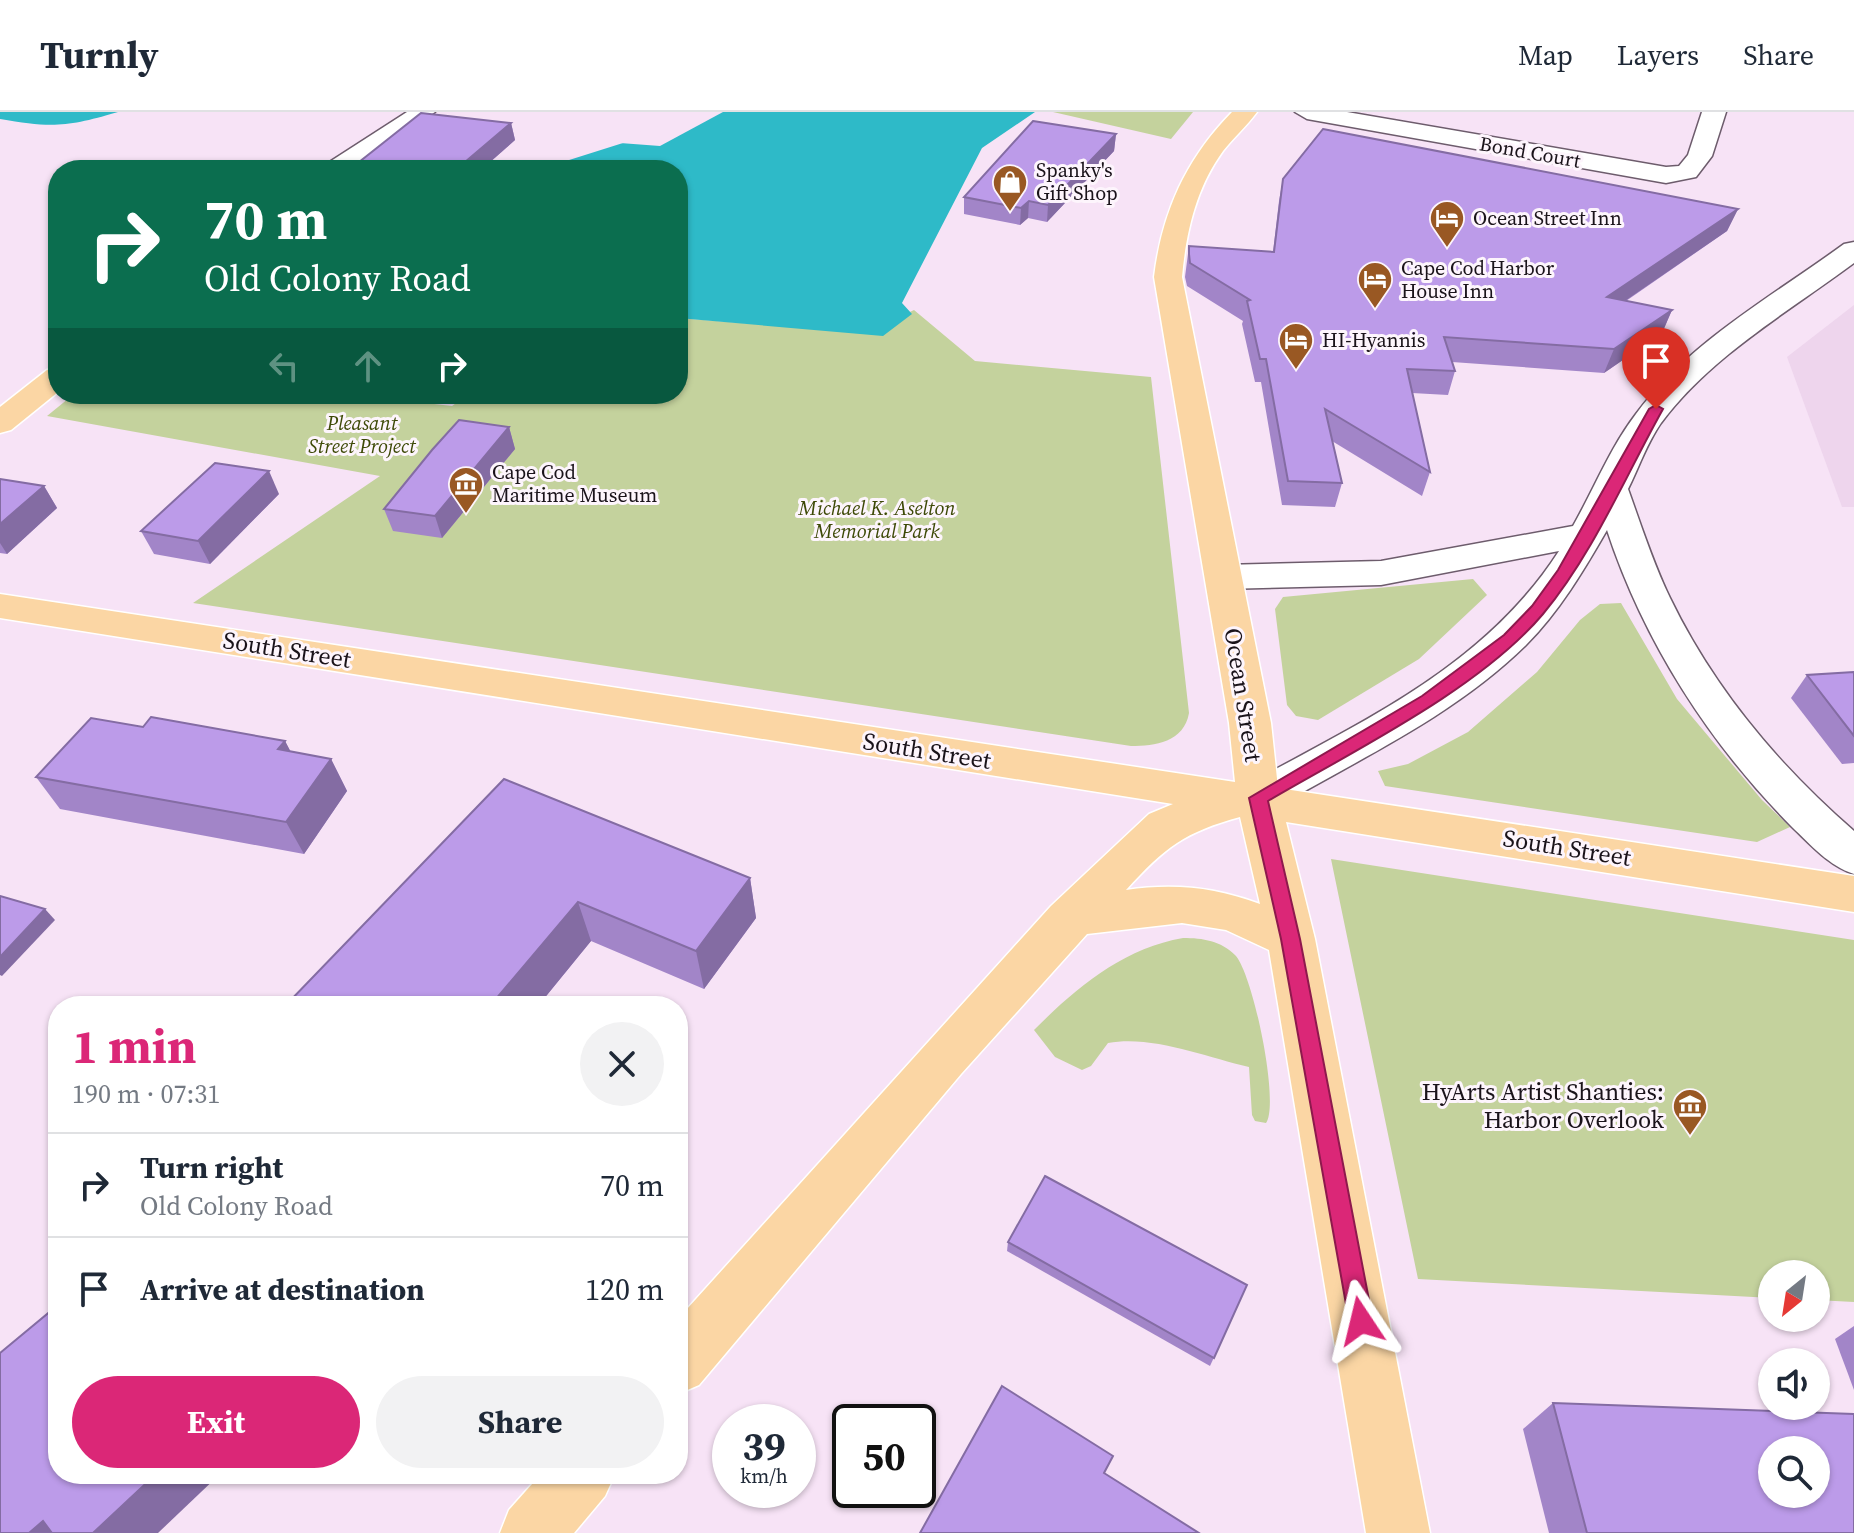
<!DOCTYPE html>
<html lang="en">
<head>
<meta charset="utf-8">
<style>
  :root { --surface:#fff; --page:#f2f2f3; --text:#1f2937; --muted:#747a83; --line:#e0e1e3; --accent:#db2777 }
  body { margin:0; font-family:"Source Serif 4",serif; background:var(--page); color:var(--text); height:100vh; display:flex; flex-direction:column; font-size:30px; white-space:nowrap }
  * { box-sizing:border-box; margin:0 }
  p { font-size:26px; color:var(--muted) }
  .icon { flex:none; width:44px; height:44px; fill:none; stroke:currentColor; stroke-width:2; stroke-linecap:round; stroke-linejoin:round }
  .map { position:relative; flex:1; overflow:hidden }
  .sheet { position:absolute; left:48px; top:884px; width:640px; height:488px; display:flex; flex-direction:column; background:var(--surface); border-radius:32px; box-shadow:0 2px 6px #0004 }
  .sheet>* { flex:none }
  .banner { position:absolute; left:48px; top:48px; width:640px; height:244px; border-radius:32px; box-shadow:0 2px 6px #0004; background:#0b6e4f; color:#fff; overflow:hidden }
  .needle { width:52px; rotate:210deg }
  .tools { position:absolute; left:1758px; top:1148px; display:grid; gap:16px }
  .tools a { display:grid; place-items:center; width:72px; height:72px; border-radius:50%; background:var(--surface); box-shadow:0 2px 6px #0004; font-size:40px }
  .speed { position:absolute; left:712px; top:1292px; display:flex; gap:16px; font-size:40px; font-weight:700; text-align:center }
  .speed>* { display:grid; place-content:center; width:104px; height:104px; border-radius:50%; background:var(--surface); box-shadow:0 2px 6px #0004; line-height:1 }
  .speed small { font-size:20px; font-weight:400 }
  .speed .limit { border:4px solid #111; border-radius:12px; background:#fff; color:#111 }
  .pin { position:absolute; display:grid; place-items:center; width:68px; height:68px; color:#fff; margin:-82px -34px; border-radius:50% 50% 50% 0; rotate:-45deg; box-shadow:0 0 8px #0007 }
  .pin .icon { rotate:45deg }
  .me { position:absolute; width:88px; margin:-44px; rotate:350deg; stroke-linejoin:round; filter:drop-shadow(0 0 6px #0008) }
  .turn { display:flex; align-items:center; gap:28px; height:168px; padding:0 24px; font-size:36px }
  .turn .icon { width:104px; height:104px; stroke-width:2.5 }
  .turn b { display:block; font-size:56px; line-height:68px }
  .lanes { display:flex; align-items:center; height:76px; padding:0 24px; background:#0003; justify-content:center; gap:40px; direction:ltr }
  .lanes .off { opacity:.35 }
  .round { display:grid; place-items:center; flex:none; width:84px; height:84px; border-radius:42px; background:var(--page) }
  .head { display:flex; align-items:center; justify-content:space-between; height:136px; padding:0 24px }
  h1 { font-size:48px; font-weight:700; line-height:60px; color:var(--accent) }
  .button { display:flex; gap:16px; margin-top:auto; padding:16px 24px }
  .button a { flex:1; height:92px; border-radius:48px; background:var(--accent); color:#fff; font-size:32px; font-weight:700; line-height:92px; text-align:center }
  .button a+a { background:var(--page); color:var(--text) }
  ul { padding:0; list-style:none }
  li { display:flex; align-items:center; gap:24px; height:104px; padding:0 24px; border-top:2px solid var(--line) }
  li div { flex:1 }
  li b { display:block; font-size:30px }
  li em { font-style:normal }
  header { display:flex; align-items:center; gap:48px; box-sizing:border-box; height:112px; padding:0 40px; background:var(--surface); border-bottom:2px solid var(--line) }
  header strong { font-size:38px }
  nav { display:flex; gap:44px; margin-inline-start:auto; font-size:28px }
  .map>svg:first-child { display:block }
  .built { fill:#eed5ed }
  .green { fill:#c4d29d }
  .water { fill:#2ebac8 }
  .pier { fill:#f7e3f6 }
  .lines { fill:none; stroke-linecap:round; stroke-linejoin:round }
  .minor-casing { stroke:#6d5c6c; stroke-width:3 }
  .major-casing { stroke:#fff; stroke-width:3 }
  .minor { fill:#fff; fill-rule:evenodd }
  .major { fill:#fbd6a4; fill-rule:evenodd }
  .wall { fill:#a285c8 }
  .shaded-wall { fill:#846ca3 }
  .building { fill:#bc9be9; stroke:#846ca3; stroke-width:2; fill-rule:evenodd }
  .route { fill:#db2777; stroke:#8e194d; stroke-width:2 }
  .labels { text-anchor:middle; stroke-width:6; stroke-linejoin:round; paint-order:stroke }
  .far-street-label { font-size:20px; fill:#1a131a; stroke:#fdf5fc }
  .far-poi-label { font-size:20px; fill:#1a131a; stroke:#fdf5fc; text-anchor:start }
  .far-park-label { font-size:20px; font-style:italic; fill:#3d4906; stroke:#fdf5fc }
  .street-label { font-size:24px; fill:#1a131a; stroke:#fdf5fc }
  .poi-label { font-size:24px; fill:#1a131a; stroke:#fdf5fc; text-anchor:end }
</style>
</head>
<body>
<header>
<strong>Turnly</strong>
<nav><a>Map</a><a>Layers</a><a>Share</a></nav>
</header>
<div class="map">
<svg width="1854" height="1421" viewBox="0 0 1854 1421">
  <rect width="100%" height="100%" fill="#f7e3f6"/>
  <!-- built -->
  <path class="built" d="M1854,193V395H1842L1787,245Z"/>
  <!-- green -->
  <g class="green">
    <path d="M1053,0H1193L1171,27Z"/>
    <path d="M914,198L975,249L1151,265L1189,601C1184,630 1155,634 1131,634L193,491L380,364L47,304L74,282H345L452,294L469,282H678V206L866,221Z"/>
    <path d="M1473,467L1487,483L1419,547L1318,608L1296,604L1287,593L1275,497L1283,485Z"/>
    <path d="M1621,491L1677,587L1762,688L1790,715L1757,730L1385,674L1378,659L1408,652L1468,620L1537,560L1580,508L1600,492Z"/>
    <path d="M1331,747L1854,828V1190L1816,1188V1162H1772V1186L1418,1167Z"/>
    <path d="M1183,826C1203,826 1221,829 1235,843C1253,861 1280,992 1266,1011L1255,1009L1252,1003L1249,955C1205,945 1153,923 1108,931L1091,954L1082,958L1055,945L1034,918C1077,875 1122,837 1183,826Z"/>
  </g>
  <!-- water -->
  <g class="water">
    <path d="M0,0H118C67,15 52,16 0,7Z"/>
    <path d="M721,0H1035L982,36L902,191L912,202L883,224L678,206V58H559L566,49Z"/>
  </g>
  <!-- pier -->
  <path class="pier" d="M707,0H723L660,34L620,31L639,20Z"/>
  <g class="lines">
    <!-- minor casing -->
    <g class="minor-casing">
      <g id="minor">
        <path d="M407,0H435L346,58H317Z"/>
        <path d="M1295,0H1347L1666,55L1679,54L1688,43L1702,0H1726L1712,44L1696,65L1666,71L1307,7Z"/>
        <path d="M1854,130V151C1788,200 1711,244 1661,311C1647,331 1639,355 1628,377C1641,413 1653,451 1670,486C1713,575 1779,654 1854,719V762C1829,754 1811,733 1792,715C1709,631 1644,530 1607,418C1584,458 1559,500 1526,533C1454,604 1359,647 1273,697L1258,702L1243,697L1236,686L1243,675C1360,610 1484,556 1559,439L1381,473L1223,477L1210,473L1205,465L1210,457L1223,453L1381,449L1573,414C1594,377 1610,336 1636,302C1689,230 1773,184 1844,132Z"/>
      </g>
    </g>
    <!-- major casing -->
    <g class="major-casing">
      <g id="major">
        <path d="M1232,0H1257C1247,14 1234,25 1223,39C1196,76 1186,120 1182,165L1271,611L1278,676L1854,764V800L1286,710L1315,827L1430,1421H1366L1269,838L1226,818L1182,811L1087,822L961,962L699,1273L678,1282V1207L1051,794L1149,702L1173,692L0,506V482L1235,670L1229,611L1154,165C1162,100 1186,47 1232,0ZM1240,705L1260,792C1215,775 1173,771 1126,778C1165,735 1185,720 1240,705Z"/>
        <path d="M58,256V280L11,318L0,321V295L47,258Z"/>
        <path d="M541,1362H615L605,1384L574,1421H500L509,1398Z"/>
      </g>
    </g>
    <!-- minor -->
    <use href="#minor" class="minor"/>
    <!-- major -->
    <use href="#major" class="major"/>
  </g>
  <!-- wall -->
  <g class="wall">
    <path d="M511,11L515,28L481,58H349Z"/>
    <path d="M1116,22L1114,39L1047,110L1028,106L1020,113L964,102V85Z"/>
    <path d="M1283,67L1738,97L1727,119L1626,189L1672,198L1662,221L1604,261L1452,250L1455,259L1448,283L1412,281L1430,360L1422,384L1332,329L1342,371L1335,395L1282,393L1261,270H1255L1242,212L1243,209L1187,174L1185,165L1189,134L1273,140L1279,89Z"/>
    <path d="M509,315L515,337L442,426L393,419L384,397Z"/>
    <path d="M0,367L44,374L57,396L7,442L0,441Z"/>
    <path d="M279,382L210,452L154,442L141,419Z"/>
    <path d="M1854,560V651L1842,652L1791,586L1807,563Z"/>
    <path d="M143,615L285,629L290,639L331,647L347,679L304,742L60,697L36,665Z"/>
    <path d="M504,667L750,766L756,806L704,877L591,829L538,894H285Z"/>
    <path d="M1008,1130L1247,1173L1210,1254L1007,1139Z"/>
    <path d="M1854,1214V1278L1835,1227Z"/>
    <path d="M1553,1291L1854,1421H1549L1523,1317Z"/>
  </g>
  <!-- shaded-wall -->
  <g class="shaded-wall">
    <path d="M511,11L515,28L481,58H459L458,56Z"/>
    <path d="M1116,22L1114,39L1047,110L1048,93Z"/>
    <path d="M1029,89L1028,106L1020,113L1021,96Z"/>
    <path d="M1738,97L1727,119L1597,208L1607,185Z"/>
    <path d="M1672,198L1662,221L1604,261L1614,237Z"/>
    <path d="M509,315L515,337L442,426L435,404Z"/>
    <path d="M269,359L279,382L210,452L198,429Z"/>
    <path d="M44,374L57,396L7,442L0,431V412Z"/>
    <path d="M285,629L302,661L278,637Z"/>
    <path d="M331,647L347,679L304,742L286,710Z"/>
    <path d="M750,766L756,806L704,877L696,839Z"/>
    <path d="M578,790L591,829L538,894H490Z"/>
    <path d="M45,797L55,808L2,864L0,863V845Z"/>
    <path d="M156,1362H220L158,1421H93Z"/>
    <path d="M43,1409L67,1421H29Z"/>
  </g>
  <!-- building -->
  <g class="building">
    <path d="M421,1L511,11L458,56L442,55L438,58H349Z"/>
    <path d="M1033,9L1116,22L1048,93L1029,89L1021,96L964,85Z"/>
    <path d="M1323,17L1738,97L1607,185L1672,198L1614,237L1444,225L1455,259L1407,257L1430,360L1325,297L1342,371L1288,369L1266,247H1260L1247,189L1250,188L1190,151L1189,142V134L1274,140L1283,67Z"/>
    <path d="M459,308L509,315L435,404L384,397L432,338Z"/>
    <path d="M215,351L269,359L198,429L141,419Z"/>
    <path d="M0,367L44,374L0,412Z"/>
    <path d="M1854,560V624L1807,563Z"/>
    <path d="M151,605L285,629L278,637L331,647L286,710L36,665L91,606L143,615Z"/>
    <path d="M504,667L750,766L696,839L578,790L490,894H285Z"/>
    <path d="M0,784L45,797L0,845Z"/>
    <path d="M1045,1064L1247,1173L1214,1246L1008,1130Z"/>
    <path d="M58,1193V1362H156L93,1421H52L43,1409L29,1421H0V1241Z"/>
    <path d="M1002,1274L1113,1344L1104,1361L1199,1421H920Z"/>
    <path d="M1553,1291L1854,1302V1421H1587ZM1772,1338H1816V1382H1772Z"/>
  </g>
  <!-- route -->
  <path class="route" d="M1656,293L1663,297C1625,365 1593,442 1543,502C1480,577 1353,639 1268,689L1300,827L1373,1209L1370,1218L1361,1221L1352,1218L1349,1209L1281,827L1249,686L1422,584L1504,523L1532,494L1558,458L1649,297Z"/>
  <!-- icons -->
  <defs>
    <g id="shop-pin" transform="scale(1.8)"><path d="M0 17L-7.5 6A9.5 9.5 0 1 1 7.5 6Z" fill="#995823" stroke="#fdf5fc"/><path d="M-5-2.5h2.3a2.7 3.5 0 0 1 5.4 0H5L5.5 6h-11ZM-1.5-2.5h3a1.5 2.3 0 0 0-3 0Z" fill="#fff"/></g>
    <g id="hotel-pin" transform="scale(1.8)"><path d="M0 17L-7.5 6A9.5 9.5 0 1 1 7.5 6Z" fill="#995823" stroke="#fdf5fc"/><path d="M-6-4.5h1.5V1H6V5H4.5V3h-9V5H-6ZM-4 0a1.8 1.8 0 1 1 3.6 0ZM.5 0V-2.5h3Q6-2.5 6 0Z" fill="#fff"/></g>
    <g id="museum-pin" transform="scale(1.8)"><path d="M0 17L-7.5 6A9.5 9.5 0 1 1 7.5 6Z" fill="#995823" stroke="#fdf5fc"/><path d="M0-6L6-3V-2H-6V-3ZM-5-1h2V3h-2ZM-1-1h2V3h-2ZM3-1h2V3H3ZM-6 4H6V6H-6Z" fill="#fff"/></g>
  </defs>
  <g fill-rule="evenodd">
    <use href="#shop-pin" x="1010" y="70"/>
    <use href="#hotel-pin" x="1447" y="106"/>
    <use href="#hotel-pin" x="1375" y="167"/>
    <use href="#hotel-pin" x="1296" y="228"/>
    <use href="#museum-pin" x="466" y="372"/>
    <use href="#museum-pin" x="1690" y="994"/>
  </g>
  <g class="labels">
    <!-- far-street labels -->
    <g class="far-street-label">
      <text transform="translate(1530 40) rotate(10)" y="7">Bond Court</text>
    </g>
    <!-- far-poi labels -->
    <g class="far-poi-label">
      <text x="1036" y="65">Spanky's<tspan x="1036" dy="23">Gift Shop</tspan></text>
      <text x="1473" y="113">Ocean Street Inn</text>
      <text x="1401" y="163">Cape Cod Harbor<tspan x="1401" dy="23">House Inn</tspan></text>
      <text x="1322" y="235">HI-Hyannis</text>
      <text x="492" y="367">Cape Cod<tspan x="492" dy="23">Maritime Museum</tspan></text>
    </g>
    <!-- far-park labels -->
    <g class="far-park-label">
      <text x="362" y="318">Pleasant<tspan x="362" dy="23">Street Project</tspan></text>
      <text x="877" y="403">Michael K. Aselton<tspan x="877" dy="23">Memorial Park</tspan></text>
    </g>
    <!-- street labels -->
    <g class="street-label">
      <text transform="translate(287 538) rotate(9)" y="8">South Street</text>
      <text transform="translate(1243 583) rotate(81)" y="8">Ocean Street</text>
      <text transform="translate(927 639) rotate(9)" y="8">South Street</text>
      <text transform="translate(1567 736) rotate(9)" y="8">South Street</text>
    </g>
    <!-- poi labels -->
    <g class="poi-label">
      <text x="1664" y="988">HyArts Artist Shanties:<tspan x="1664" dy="28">Harbor Overlook</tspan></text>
    </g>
  </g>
</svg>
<div class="tools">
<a><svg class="needle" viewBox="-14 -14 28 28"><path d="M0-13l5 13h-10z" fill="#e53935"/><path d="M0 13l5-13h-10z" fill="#747a83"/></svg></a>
<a><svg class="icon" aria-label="sound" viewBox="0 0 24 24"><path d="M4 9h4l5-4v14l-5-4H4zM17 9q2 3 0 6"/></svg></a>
<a><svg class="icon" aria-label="search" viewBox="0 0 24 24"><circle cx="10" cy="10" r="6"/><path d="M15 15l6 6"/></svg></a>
</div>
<div class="speed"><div>39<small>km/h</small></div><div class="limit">50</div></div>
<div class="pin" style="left:1656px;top:297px;background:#d93025"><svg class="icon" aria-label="arrive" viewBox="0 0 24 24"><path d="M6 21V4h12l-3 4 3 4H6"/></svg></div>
<svg class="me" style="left:1361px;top:1209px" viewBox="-20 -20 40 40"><path d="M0-17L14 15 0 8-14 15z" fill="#db2777" stroke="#fff" stroke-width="4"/></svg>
<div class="banner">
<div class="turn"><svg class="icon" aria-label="right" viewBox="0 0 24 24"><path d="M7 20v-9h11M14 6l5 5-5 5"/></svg><div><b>70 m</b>Old Colony Road</div></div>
<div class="lanes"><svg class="icon off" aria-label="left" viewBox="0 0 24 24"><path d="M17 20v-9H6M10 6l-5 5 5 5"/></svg><svg class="icon off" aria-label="ahead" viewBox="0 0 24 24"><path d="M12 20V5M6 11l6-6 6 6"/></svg><svg class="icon" aria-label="right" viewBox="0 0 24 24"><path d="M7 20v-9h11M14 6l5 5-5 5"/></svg></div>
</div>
<section class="sheet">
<div class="head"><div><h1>1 min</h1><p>190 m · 07:31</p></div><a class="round"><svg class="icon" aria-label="close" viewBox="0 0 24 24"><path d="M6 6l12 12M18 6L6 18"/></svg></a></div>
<ul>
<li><svg class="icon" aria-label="right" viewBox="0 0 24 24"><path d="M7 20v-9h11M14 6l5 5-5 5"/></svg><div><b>Turn right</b><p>Old Colony Road</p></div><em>70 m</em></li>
<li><svg class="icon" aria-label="arrive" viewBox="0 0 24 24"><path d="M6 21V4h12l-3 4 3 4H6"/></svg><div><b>Arrive at destination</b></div><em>120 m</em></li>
</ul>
<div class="button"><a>Exit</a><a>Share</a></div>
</section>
</div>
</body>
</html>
